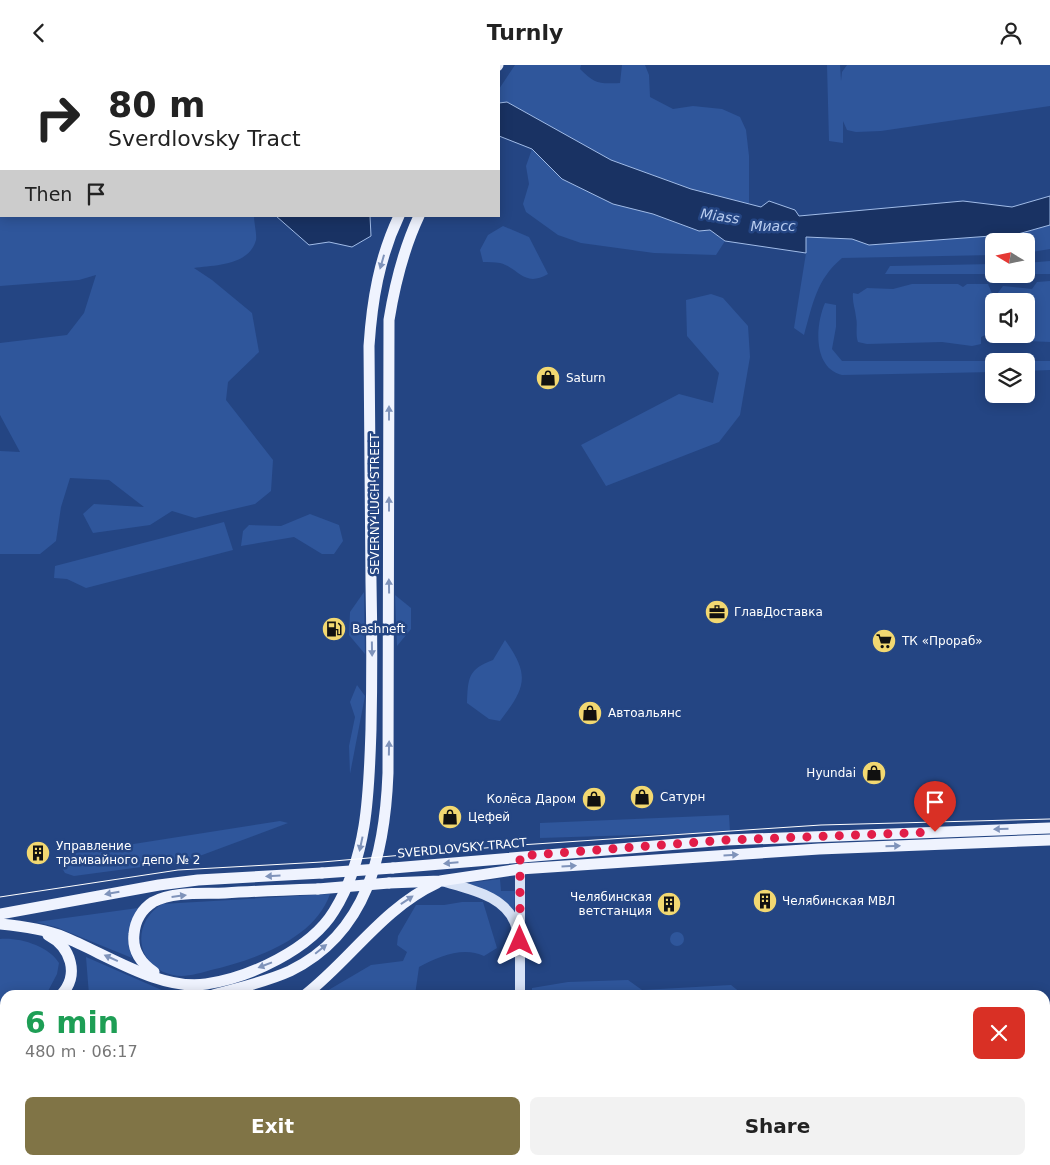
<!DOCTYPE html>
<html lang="en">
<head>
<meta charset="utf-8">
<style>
  :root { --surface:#fff; --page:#f2f2f2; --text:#222; --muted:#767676; --accent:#807446 }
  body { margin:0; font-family:"DejaVu Sans",sans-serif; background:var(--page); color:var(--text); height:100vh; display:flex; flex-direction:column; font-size:19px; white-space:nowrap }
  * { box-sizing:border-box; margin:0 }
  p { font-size:16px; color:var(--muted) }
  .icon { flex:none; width:28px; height:28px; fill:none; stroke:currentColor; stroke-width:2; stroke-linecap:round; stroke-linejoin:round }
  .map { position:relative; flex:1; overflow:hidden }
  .sheet { position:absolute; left:0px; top:925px; width:1050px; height:175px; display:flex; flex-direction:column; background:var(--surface); border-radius:15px 15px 0 0; box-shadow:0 2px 12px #0003 }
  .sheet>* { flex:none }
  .hud { position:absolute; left:0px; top:0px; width:500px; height:152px; box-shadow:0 2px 12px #0003; background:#fff; color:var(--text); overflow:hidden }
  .needle { width:32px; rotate:280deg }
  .fabs { position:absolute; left:985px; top:168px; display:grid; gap:10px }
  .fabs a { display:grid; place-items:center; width:50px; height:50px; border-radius:8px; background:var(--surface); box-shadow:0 2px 12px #0003; font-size:25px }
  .pin { position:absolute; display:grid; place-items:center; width:42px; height:42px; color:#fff; margin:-51px -21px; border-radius:50% 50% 50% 0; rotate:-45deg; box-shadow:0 0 5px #0007 }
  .pin .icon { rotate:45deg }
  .me { position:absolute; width:55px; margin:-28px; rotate:0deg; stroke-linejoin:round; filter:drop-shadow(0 0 4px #0008) }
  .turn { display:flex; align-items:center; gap:18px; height:105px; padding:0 25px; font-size:22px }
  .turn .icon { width:65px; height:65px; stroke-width:2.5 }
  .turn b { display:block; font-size:35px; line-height:42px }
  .then { display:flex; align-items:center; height:48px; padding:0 25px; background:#0003; gap:10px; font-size:19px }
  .round { display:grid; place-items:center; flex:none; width:52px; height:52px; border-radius:8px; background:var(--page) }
  .head { display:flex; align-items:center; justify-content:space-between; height:85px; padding:0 25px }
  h1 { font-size:30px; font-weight:800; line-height:38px; color:#1e9e55 }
  .cta { display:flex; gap:10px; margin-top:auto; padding:10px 25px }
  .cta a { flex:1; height:58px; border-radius:8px; background:var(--accent); color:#fff; font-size:20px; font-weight:800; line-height:58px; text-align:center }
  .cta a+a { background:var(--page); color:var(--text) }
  header { display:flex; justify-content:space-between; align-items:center; height:65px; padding:0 25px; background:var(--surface); font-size:22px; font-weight:800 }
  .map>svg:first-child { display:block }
  .green { fill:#2f569b }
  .water { fill:#193263; stroke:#a1bce8 }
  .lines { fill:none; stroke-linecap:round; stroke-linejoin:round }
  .secondary { stroke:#d7e2f6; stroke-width:10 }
  .primary { stroke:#eff3fe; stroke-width:11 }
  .tram { stroke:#fff; stroke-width:1 }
  .primary-bridge { stroke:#eff3fe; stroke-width:11 }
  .oneway { fill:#7f93ba }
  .route { stroke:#e11d48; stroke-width:9; stroke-dasharray:0 16.2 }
  .labels { text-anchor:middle; stroke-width:5; stroke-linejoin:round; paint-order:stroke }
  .poi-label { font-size:12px; fill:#fff; stroke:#244583; text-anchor:start }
  .street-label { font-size:12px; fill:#fff; stroke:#244583 }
  .water-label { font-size:14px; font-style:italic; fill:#b8ccef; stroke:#244583 }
</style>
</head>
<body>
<header><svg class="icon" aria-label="back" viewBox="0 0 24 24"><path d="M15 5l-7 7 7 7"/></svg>Turnly<svg class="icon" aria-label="person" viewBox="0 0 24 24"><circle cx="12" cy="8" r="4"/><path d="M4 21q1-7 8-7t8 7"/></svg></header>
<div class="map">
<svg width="1050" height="1100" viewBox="0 0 1050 1100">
  <rect width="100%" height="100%" fill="#244583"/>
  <!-- green -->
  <g class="green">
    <path d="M20,0H173L172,1Z"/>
    <path d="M515,0H581L580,4C595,19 599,19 620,18L622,0H645L649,10L650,32L673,44L693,41L722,44L740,52L746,65L749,91V139L691,124L611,95L507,37L499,38V24Z"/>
    <path d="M827,0H840L841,16L842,7L847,0H1050V41L881,66L856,67L847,65L843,56V78L829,76Z"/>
    <path d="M0,6L1,151H254C254,158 257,169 256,175C249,201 214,200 194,203L212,215L252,248L259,287L228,317L226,335L273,395L271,426L255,439L195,453L172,446L150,460L93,468L83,449L94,439L144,442L109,415L70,413L61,442L56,476L40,489H0V386L20,387L0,350V278L67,270L84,248L96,210L79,215L0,221Z"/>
    <path d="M532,84L562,114L613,139L653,149L699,166L710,165L725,176L716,190L654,188L581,178L558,170L526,147L523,139L529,119L526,101Z"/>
    <path d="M1050,160V184L1026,188V176H994V190L842,193C816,215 813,239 804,270L794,263L806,188L805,172L852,174L869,180L1018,169Z"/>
    <path d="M503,161L529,172L548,209C524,223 519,203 500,198C495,197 488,197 483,197L480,185L488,170Z"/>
    <path d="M1050,196V209H885L890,201L994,199V209H1026V198Z"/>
    <path d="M1050,216V277L1008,275L1003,269H1026V236H994L992,267L981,272V279L972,281L942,277L867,279L858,277C855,268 858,261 856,252C855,243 852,237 853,228L858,229L867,223L893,224L912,219H958L963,222L967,219H988L994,233L1003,221L1032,224L1037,217Z"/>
    <path d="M711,229L723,233L748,261L750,292L740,350L719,377L606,421L581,380L679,329L713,338L719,308L687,271L686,235Z"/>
    <path d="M825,238L836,240V262L832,284L842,296H1050V305L1026,306V296H994V307L842,310C813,303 815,261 825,238Z"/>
    <path d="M310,449L339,460L343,476L334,489H322L294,472L241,481L243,466L249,460L281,461Z"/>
    <path d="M224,457L233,485L86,523L67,514L54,513L55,501Z"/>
    <path d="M364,527L365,589L349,570L350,547Z"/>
    <path d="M395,530L411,543V564L397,581Z"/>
    <path d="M505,575C531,611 525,623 500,656L489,654L467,638C468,613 468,604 493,595Z"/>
    <path d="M357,620L365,631L350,709L349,681L355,652L350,637Z"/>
    <path d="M729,750L730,767L540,773V758Z"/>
    <path d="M280,756L288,758L186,796L74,811L65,808L62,803L70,789Z"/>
    <path d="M500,814L501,826H515L514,847L502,834L468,818Z"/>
    <path d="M330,829C314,875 253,895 211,905C200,908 185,913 173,910C136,902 130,859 162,839Z"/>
    <path d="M462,837H483L497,883L484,891C463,881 438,892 419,902L415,930H320L371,900L403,896L407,887L397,880L398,871L416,840H444Z"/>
    <path d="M138,843C127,861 127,873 132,893L56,862L36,857Z"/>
    <circle cx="677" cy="874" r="7"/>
    <path d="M0,874C19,872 49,881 59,898L57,909L47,928L5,930V937L0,938Z"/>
    <path d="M86,892L164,926L206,923L210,925L187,930H89Z"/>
    <path d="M628,915L642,925L731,920L741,928L721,930H532V923L568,917Z"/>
    <path d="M0,977H5V1095H493V1100H0Z"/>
    <path d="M848,1095H888L890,1100H848Z"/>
  </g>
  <!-- water -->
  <g class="water">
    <path d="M173,0H345L349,1H172Z"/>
    <path d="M370,0H434L436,1H351Z"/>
    <path d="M507,37L611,95L691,124L761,142L769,136L795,145L799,151L963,136L1012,142L1050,131V160L1018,169L869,180L852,174L806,172V188L725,176L710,165L699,166L653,149L613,139L562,114L532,84L499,71V38Z"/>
    <path d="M276,151H370L371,171L352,182L329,177L309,180Z"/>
  </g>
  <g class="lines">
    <!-- secondary -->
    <g class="secondary">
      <path d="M520,804V930"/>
      <path d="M441,816C469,824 510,831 517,865"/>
      <path d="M526,1095L527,1100"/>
    </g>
    <!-- primary -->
    <g class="primary">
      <path d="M480,1L481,0"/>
      <path d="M497,1L498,0"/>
      <path d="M393,803L726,775L1050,763"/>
      <path d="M389,818L440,816L520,804L819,784L1050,775"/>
      <path d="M0,849L159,820L198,815L322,808"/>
      <path d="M0,859C22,861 44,864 64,872C106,889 160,926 206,919C249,913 311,884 334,846C368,791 369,727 371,664C372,615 372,566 371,517C370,439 370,360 369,281C372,236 379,193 399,151"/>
      <path d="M48,870C71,882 80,910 61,930"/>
      <path d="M154,907C141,898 132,886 134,869C135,856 142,844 153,837C174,826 202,829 225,828C256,826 287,825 318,824"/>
      <path d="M213,930C238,923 266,917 290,906C368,868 385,787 388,708L389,255C395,218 403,185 419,151"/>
      <path d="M305,930C351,894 383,843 437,818"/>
      <path d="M0,955L5,954"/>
    </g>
    <!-- tram -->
    <path class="tram" d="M0,832L178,805L322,797L520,780L821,760L1050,754"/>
    <!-- primary-bridge -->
    <g class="primary-bridge">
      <path d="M322,808L393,803"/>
      <path d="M318,824L389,818"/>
    </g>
  </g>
  <!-- one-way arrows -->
  <defs><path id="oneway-solid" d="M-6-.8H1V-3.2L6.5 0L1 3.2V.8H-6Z" transform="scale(1.25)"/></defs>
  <g class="oneway">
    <use href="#oneway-solid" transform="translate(382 197) rotate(106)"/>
    <use href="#oneway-solid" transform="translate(389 348) rotate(-90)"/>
    <use href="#oneway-solid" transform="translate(389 439) rotate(-90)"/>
    <use href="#oneway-solid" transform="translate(389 521) rotate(-91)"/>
    <use href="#oneway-solid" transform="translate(372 584) rotate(89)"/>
    <use href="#oneway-solid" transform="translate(389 683) rotate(-89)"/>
    <use href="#oneway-solid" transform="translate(1001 764) rotate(178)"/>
    <use href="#oneway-solid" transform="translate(361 779) rotate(102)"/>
    <use href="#oneway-solid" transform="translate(893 781) rotate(-2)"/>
    <use href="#oneway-solid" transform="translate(731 790) rotate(-4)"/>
    <use href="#oneway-solid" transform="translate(451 798) rotate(175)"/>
    <use href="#oneway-solid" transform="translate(569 801) rotate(-4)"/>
    <use href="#oneway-solid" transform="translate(273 811) rotate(177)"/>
    <use href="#oneway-solid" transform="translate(112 828) rotate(170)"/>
    <use href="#oneway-solid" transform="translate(179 831) rotate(-7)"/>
    <use href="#oneway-solid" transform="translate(407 835) rotate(-34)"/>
    <use href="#oneway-solid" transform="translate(321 884) rotate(-39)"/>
    <use href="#oneway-solid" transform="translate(111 893) rotate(-156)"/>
    <use href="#oneway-solid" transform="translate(265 900) rotate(159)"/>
  </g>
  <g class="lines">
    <!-- route -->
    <path class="route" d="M520,876V791L726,775L935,767"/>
  </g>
  <!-- icons -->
  <defs>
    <g id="shop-disc" transform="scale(1.25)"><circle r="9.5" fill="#f2d871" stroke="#244583"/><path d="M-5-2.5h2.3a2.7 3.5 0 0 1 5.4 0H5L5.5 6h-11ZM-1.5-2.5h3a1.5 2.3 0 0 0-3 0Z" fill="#111"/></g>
    <g id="office-disc" transform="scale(1.25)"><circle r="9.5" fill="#f2d871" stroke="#244583"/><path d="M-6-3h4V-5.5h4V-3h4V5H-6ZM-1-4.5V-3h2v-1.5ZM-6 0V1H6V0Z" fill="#111"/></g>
    <g id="fuel-disc" transform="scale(1.25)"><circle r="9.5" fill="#f2d871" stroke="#244583"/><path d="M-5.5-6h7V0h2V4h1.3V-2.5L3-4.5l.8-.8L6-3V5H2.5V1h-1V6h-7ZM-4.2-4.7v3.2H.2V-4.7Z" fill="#111"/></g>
    <g id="supermarket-disc" transform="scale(1.25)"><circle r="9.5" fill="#f2d871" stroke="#244583"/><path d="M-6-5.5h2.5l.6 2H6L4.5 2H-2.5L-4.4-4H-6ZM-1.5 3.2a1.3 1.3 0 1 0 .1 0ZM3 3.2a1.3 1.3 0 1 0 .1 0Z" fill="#111"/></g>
    <g id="building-disc" transform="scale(1.25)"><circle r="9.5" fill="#f2d871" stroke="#244583"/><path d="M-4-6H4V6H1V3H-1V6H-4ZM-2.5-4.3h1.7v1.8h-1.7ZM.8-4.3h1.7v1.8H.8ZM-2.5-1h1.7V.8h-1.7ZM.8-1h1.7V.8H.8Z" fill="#111"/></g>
  </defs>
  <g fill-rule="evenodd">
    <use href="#shop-disc" x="548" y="313"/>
    <use href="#office-disc" x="717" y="547"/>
    <use href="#fuel-disc" x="334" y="564"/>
    <use href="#supermarket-disc" x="884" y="576"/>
    <use href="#shop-disc" x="590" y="648"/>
    <use href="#shop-disc" x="874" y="708"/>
    <use href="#shop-disc" x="642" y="732"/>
    <use href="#shop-disc" x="594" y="734"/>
    <use href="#shop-disc" x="450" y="752"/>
    <use href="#building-disc" x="38" y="788"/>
    <use href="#building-disc" x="765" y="836"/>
    <use href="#building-disc" x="669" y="839"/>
  </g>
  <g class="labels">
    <!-- poi labels -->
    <g class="poi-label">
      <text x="566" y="317">Saturn</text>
      <text x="734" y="551">ГлавДоставка</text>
      <text x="352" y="568">Bashneft</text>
      <text x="902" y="580">ТК «Прораб»</text>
      <text x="608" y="652">Автоальянс</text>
      <text x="856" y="712" text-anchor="end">Hyundai</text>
      <text x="660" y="736">Сатурн</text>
      <text x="576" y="738" text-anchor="end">Колёса Даром</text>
      <text x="468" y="756">Цефей</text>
      <text x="56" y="785">Управление<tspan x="56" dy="14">трамвайного депо № 2</tspan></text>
      <text x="652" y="836" text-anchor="end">Челябинская<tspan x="652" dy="14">ветстанция</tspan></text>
      <text x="782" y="840">Челябинская МВЛ</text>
    </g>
    <!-- street labels -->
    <g class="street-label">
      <text transform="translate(375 439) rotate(-90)" y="4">SEVERNY LUCH STREET</text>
      <text transform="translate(462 783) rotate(-5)" y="4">SVERDLOVSKY TRACT</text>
    </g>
    <!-- water labels -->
    <g class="water-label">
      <text transform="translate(720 151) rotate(8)" y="5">Miass</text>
      <text x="773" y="166">Миасс</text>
    </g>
  </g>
</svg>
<div class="fabs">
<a><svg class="needle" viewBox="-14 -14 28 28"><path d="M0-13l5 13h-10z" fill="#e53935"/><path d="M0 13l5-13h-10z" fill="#767676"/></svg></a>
<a><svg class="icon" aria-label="sound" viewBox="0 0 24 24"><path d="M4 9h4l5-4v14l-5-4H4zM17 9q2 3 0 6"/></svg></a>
<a><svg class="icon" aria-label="layers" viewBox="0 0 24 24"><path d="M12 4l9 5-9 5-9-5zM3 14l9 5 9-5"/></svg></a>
</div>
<div class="pin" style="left:935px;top:767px;background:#d93025"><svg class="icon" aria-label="arrive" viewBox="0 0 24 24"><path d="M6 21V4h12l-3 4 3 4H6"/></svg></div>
<svg class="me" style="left:520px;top:876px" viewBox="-20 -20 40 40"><path d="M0-17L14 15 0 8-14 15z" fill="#e11d48" stroke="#fff" stroke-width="4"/></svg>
<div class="hud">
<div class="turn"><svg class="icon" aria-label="right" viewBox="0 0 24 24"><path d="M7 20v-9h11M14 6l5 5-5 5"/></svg><div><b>80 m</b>Sverdlovsky Tract</div></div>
<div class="then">Then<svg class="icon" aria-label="arrive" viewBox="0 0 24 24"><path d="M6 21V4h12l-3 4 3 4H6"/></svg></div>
</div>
<section class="sheet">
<div class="head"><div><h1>6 min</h1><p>480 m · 06:17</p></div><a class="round" style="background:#d93025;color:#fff"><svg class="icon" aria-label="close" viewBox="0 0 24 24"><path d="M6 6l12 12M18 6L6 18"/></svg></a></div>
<div class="cta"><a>Exit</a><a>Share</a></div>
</section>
</div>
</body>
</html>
